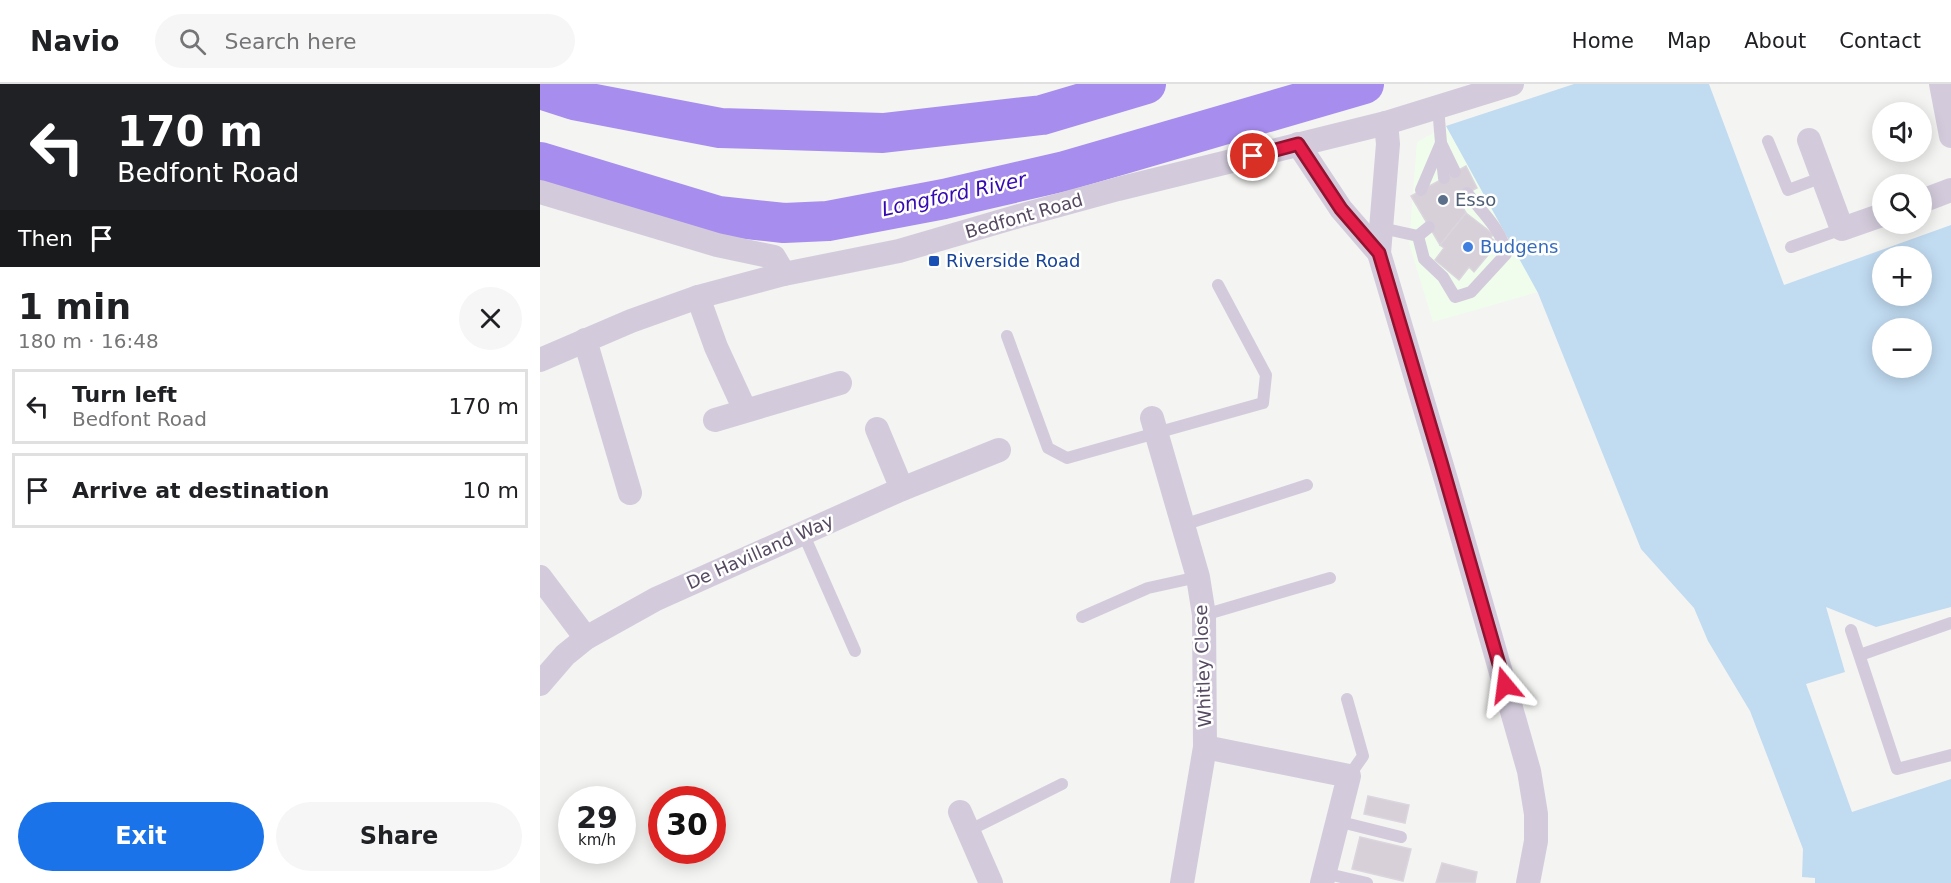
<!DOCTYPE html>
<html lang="en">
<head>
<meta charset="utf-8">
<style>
  :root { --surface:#fff; --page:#f6f6f6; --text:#202124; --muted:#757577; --line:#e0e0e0; --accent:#1a73e8 }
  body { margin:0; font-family:"DejaVu Sans",sans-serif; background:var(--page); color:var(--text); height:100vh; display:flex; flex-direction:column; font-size:22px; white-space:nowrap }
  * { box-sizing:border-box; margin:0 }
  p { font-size:20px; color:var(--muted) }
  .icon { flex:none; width:33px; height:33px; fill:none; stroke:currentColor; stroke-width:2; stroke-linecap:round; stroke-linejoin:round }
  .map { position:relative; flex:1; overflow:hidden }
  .side { display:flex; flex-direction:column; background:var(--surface); width:540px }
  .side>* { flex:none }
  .top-card { background:#202124; color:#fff; overflow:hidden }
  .controls { position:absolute; left:1332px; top:18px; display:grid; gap:12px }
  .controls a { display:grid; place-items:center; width:60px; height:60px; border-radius:50%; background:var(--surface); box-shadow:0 3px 15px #0003; font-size:30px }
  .speed { position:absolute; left:18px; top:702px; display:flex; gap:12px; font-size:30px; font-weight:700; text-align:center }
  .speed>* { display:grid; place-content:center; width:78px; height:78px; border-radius:50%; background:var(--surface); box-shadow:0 3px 15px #0003; line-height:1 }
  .speed small { font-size:15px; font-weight:400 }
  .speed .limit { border:9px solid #d22; background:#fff; color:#111 }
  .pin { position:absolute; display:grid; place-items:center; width:51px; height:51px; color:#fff; margin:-26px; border:3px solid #fff; border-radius:50%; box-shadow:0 2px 6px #0007 }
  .me { position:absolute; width:66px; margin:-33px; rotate:344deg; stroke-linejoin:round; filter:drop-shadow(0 0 4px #0008) }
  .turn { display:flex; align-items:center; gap:21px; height:126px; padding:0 18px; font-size:27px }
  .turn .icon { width:78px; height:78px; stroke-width:2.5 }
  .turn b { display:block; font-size:42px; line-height:51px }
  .then { display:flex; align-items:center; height:57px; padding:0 18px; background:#0003; gap:12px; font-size:22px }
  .round { display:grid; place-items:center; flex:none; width:63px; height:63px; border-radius:32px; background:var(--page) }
  .summary { display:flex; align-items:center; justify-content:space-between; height:102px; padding:0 18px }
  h1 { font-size:36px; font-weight:800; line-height:45px }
  .cta { display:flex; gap:12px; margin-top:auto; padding:12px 18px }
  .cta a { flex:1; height:69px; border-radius:36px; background:var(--accent); color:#fff; font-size:24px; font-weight:800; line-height:69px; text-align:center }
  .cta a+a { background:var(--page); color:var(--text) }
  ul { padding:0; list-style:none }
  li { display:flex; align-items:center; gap:18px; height:75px; margin:0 12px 9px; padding:0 6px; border:3px solid var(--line); border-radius:0px }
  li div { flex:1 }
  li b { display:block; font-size:22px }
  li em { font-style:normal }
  header { display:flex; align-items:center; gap:36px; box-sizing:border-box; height:84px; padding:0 30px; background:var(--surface); border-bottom:2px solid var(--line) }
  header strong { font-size:28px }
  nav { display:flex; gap:33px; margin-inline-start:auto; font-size:21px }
  .search { width:420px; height:54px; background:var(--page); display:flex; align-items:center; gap:15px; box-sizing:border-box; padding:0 21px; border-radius:33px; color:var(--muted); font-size:22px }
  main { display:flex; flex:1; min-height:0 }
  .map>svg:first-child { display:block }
  .commercial { fill:#f0fded }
  .green { fill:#c1dbf1; fill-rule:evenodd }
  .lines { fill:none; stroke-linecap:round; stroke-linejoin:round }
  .river { stroke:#a78dee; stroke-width:40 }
  .building { fill:#d7d0d9; stroke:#dbd5dd; stroke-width:1.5 }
  .lane { stroke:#d3cbdb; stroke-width:12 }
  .street { stroke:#d3cbdb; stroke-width:24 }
  .route-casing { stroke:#92132f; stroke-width:15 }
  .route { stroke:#e11d48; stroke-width:10 }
  .service-dot { fill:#5c6f8a; stroke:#fff; stroke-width:2 }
  .shop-dot { fill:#3f7fe0; stroke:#fff; stroke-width:2 }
  .transit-dot { fill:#1a4fb4; stroke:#fff; stroke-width:2 }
  .labels { text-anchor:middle; stroke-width:5; stroke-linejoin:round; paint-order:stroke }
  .service-label { font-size:18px; fill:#4e5e75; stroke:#fff; text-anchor:start }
  .street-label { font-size:18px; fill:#554960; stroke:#fff }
  .shop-label { font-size:18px; fill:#366cbe; stroke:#fff; text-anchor:start }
  .transit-label { font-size:18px; fill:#164399; stroke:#fff; text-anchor:start }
  .water-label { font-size:20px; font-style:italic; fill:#360ab2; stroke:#fff }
</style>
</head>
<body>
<header>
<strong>Navio</strong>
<div class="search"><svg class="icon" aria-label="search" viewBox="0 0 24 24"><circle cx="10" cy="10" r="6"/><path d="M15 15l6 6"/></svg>Search here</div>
<nav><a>Home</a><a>Map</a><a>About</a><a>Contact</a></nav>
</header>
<main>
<section class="side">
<div class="top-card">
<div class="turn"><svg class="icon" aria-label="left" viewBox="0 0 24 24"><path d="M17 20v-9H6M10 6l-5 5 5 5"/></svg><div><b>170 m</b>Bedfont Road</div></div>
<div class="then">Then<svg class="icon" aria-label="arrive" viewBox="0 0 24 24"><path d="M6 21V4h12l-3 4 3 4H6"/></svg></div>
</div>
<div class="summary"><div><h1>1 min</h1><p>180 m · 16:48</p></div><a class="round"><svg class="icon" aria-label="close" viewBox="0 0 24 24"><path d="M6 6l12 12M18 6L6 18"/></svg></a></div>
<ul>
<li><svg class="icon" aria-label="left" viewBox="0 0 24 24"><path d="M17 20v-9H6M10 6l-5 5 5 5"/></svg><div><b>Turn left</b><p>Bedfont Road</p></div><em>170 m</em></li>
<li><svg class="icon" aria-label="arrive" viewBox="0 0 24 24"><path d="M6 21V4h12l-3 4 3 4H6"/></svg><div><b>Arrive at destination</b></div><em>10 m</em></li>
</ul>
<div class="cta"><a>Exit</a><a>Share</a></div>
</section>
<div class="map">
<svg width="1411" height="799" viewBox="0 0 1411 799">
  <rect width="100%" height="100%" fill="#f4f4f2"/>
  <!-- commercial -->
  <path class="commercial" d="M906,42L998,208L893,238L869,159L877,58Z"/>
  <!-- green -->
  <path class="green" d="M1034,0H1169L1244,201L1411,141V523L1336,543L1286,523L1305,588L1266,600L1312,728L1411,695V799H1275V794L1262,793L1263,765L1210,627L1168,557L1154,524L1101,465L998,209L906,42ZM1342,172H1382V212H1342ZM1342,244H1382V284H1342Z"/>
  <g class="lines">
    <!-- river -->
    <g class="river">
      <path d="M0,5L34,16L180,44L343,49L502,31L606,0"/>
      <path d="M0,78L178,132L244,139L288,137L404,115L525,87L824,0"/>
    </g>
  </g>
  <!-- building -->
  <g class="building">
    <path d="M926,82L937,104L918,114L926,129L900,161L871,112Z"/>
    <path d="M926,129L953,150L951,154L958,159L934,188L929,183L919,196L895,176L904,164L900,161Z"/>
    <path d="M828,712L869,721L865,739L824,730Z"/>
    <path d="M820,753L871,765L863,797L812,785Z"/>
    <path d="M902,779L937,788L935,799H896Z"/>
  </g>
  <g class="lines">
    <!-- lane -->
    <g class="lane">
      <path d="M898,23L901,59L915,88"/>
      <path d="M1228,57L1248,106L1283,93"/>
      <path d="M901,66L904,94"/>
      <path d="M881,106L901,59"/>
      <path d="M837,143L878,152L884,175L903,193L915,213L931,208L966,170C963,147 941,127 927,109"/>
      <path d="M878,152L889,143"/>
      <path d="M1251,163L1302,145"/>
      <path d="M467,252L508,364L527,374L723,319L726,291L678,201"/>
      <path d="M643,441L767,401"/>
      <path d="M263,449L315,567"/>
      <path d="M664,531L790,494"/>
      <path d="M542,533L608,504L658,493"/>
      <path d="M1311,546L1357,685L1411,671"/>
      <path d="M1320,571L1411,539"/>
      <path d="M807,615L823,672L809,692"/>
      <path d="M797,737L861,753"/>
      <path d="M428,747L522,700"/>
      <path d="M784,789L827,799"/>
    </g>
    <!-- street -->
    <g class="street">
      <path d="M1401,0L1411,52"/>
      <path d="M846,39L848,60L839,169L907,399L989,687L996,730V757L988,799"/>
      <path d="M1269,56L1302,145L1342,131"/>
      <path d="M758,60L801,125L839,169"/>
      <path d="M0,108L177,161L234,173L244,190"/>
      <path d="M1382,117L1411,106"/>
      <path d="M158,213L176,263L205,326"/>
      <path d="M45,256L90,409"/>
      <path d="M0,276L91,237L158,213L244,190L359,167L479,132L578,105L846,39L972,0"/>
      <path d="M612,334L658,493L664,531L665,663L642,799"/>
      <path d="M175,336L300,299"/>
      <path d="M337,345L362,405"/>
      <path d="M0,493L46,554"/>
      <path d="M0,600L25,571L46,554L116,515L362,405L459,366"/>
      <path d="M665,663L809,692L782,799"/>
      <path d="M420,728L451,799"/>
    </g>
  </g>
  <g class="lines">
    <!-- route casing -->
    <g class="route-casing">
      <path id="route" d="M713,72L758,60L801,125L839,169L901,378L965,601"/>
    </g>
    <!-- route -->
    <use href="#route" class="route"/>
  </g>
  <!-- markers -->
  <circle class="service-dot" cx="903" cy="116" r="6"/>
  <circle class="shop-dot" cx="928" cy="163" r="6"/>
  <rect class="transit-dot" x="388" y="171" width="12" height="12" rx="3"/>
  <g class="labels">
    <!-- service labels -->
    <g class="service-label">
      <text x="915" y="122">Esso</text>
    </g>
    <!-- street labels -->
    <g class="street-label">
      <text transform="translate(484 132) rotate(-16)" y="6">Bedfont Road</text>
      <text transform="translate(220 468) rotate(-24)" y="6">De Havilland Way</text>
      <text transform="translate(663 582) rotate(-92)" y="6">Whitley Close</text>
    </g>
    <!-- shop labels -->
    <g class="shop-label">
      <text x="940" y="169">Budgens</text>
    </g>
    <!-- transit labels -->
    <g class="transit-label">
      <text x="406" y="183">Riverside Road</text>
    </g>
    <!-- water labels -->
    <g class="water-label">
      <text transform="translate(414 110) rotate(-12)" y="7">Longford River</text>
    </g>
  </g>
</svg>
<div class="controls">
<a><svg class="icon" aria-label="sound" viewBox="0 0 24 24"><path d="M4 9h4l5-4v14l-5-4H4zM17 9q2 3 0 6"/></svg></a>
<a><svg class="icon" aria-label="search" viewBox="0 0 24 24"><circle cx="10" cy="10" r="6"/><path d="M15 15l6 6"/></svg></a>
<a>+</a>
<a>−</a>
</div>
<div class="speed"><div>29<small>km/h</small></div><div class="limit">30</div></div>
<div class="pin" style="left:713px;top:72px;background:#d93025"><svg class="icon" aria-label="arrive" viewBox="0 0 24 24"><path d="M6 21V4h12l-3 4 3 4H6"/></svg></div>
<svg class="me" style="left:965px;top:601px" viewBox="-20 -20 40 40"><path d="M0-17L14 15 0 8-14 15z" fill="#e11d48" stroke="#fff" stroke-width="4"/></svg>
</div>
</main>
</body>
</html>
